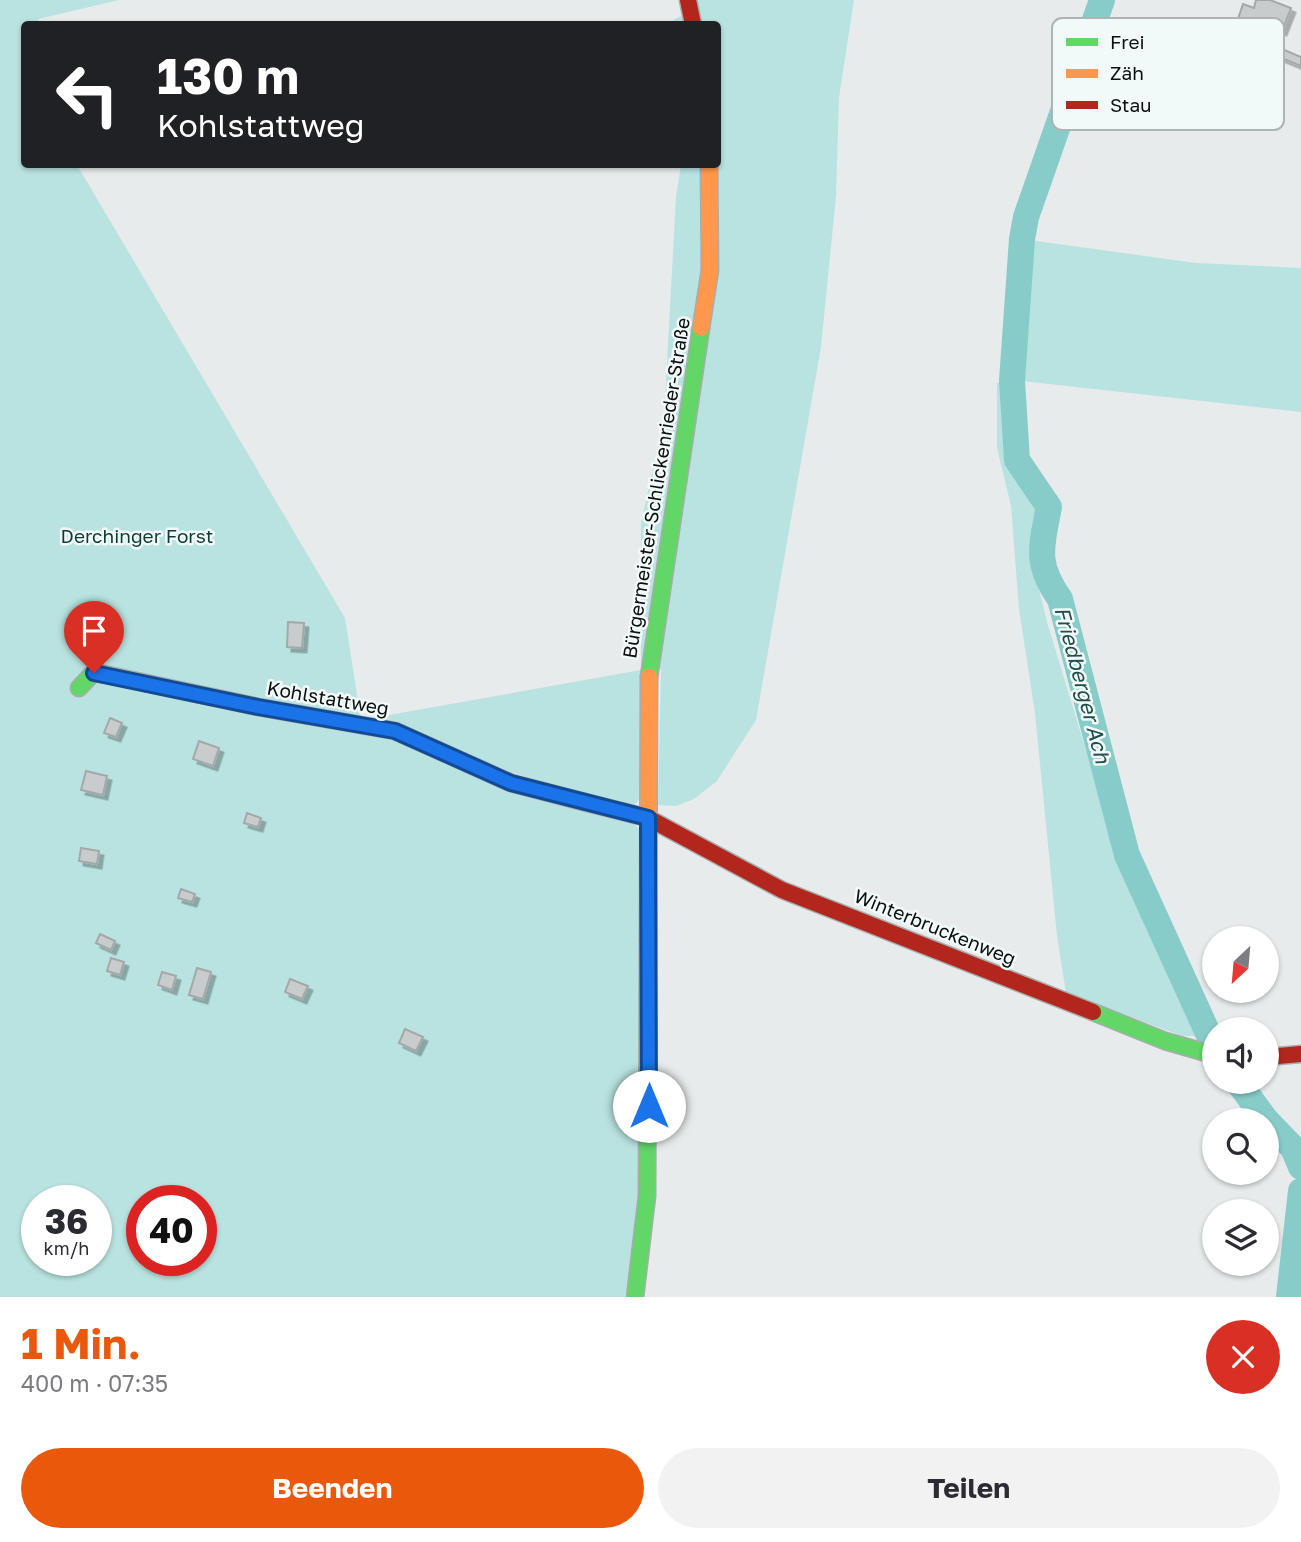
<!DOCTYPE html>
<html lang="de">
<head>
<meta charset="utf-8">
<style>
  :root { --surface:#fff; --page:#f2f2f3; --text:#2b2b33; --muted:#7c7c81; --accent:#ea580c }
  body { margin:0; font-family:"Golos Text",sans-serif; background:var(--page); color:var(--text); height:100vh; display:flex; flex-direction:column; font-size:26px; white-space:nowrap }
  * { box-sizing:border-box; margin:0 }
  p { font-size:23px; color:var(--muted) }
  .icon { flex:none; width:38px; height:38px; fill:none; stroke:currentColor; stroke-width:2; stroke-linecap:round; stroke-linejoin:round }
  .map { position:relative; height:1297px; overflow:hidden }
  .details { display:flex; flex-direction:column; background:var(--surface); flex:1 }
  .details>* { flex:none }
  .guide { position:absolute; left:21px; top:21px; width:700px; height:147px; border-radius:7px; box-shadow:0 2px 5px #0004; background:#202124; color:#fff; overflow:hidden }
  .needle { width:46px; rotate:206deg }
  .fabs { position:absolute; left:1202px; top:926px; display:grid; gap:14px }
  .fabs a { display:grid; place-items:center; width:77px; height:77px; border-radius:50%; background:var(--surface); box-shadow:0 2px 5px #0004; font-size:35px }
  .speed { position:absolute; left:21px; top:1185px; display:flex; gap:14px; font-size:35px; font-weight:700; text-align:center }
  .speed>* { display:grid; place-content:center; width:91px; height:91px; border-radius:50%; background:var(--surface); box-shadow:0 2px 5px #0004; line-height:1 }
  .speed small { font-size:18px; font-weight:400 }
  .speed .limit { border:10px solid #d22; background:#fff; color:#111 }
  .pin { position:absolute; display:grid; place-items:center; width:60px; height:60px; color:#fff; margin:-72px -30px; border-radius:50% 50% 50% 0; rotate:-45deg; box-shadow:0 0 7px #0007 }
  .pin .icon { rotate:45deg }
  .me { position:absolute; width:77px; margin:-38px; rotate:0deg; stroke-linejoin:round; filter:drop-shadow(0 0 5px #0008) }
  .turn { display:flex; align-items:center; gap:24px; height:147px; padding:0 21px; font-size:32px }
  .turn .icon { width:91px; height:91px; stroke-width:2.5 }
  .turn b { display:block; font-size:49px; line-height:60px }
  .round { display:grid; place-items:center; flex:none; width:74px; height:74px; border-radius:37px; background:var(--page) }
  .summary { display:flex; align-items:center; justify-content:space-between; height:119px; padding:0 21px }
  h1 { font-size:42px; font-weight:700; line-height:52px; color:var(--accent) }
  .action { display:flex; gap:14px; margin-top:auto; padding:14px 21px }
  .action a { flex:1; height:80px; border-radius:42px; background:var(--accent); color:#fff; font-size:28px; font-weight:700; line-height:80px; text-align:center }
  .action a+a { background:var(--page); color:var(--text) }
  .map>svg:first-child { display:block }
  .green { fill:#b9e3e0; fill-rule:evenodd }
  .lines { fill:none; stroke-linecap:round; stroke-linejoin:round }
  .river { stroke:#87ccc8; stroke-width:26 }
  .building { fill:#c9cccc; stroke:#a5a8a8; stroke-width:2; filter:url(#shadow) }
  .fast-casing { stroke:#a9acac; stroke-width:19 }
  .slow-casing { stroke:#a9acac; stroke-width:19 }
  .jam-casing { stroke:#a9acac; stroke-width:19 }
  .fast { stroke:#63d668; stroke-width:16 }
  .slow { stroke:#ff974d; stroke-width:16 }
  .jam { stroke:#b3261e; stroke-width:16 }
  .route-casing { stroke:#114b97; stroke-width:18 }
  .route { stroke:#1a73e8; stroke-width:12 }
  .labels { text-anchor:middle; stroke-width:5; stroke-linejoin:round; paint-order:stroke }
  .street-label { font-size:19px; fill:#0c0f0f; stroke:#f2faf9 }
  .park-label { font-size:19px; fill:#0c3b39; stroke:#f2faf9 }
  .water-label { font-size:21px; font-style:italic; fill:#224e4b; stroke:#f2faf9 }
  .key { fill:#f2faf9; stroke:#adb4b3; stroke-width:2 }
  .key-label { font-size:19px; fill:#0c0f0f }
</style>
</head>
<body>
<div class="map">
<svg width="1301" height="1297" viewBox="0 0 1301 1297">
  <defs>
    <filter id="shadow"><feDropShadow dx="4.5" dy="4.5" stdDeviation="0" flood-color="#0004"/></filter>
  </defs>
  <rect width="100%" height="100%" fill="#e7ebeb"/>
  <!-- green -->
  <g class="green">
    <path d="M0,0H119L38,19L40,24H24V164L77,165L345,618L361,720L641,670V523L664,418L676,197L681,165L718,164V24H675L674,20L698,5L697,0H854L839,97L836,196L821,347L756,720L717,781L694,799L676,806L658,805L661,669L642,670L639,799L632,809L394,737L632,821L640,830L639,1196L625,1297H0ZM37,1200H96V1260H37ZM142,1200H201V1260H142Z"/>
    <path d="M1029,240L1196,263L1301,268V412L1022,381Z"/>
    <path d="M997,383H1005L1010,460L1042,507L1031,557L1047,622L1119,859L1196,1036H1182L1066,993L1057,936L1035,713L1019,609L1011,506L997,448Z"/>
  </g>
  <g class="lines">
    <!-- river -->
    <g class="river">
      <path d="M1102,0L1026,217L1022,239L1012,381L1017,460L1049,507C1041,547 1035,564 1060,599L1127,855L1212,1042"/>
      <path d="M1238,1082L1266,1120"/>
      <path d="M1267,1121L1293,1148L1301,1167"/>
      <path d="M1289,1297L1301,1191"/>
    </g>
  </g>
  <!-- building -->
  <g class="building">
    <path d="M1256,0H1270L1291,8L1282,31L1259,23L1254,35L1235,28L1243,4L1254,8Z"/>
    <path d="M1282,49L1301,57V66L1279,57Z"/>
    <path d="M288,622L304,623L302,648L287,647Z"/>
    <path d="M110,718L122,723L116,737L104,733Z"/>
    <path d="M199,741L219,748L213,766L193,759Z"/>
    <path d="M86,771L107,776L103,795L81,790Z"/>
    <path d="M247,813L261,818L258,827L244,823Z"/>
    <path d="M81,848L99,851L97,864L79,861Z"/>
    <path d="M181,889L195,894L192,902L178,898Z"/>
    <path d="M100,934L115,941L111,950L96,943Z"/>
    <path d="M111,958L124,962L120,975L107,971Z"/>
    <path d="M197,968L211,972L203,999L189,995Z"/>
    <path d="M162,972L176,976L172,990L158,985Z"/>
    <path d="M290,979L308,986L302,999L285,992Z"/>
    <path d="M405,1029L423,1037L416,1051L399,1043Z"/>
  </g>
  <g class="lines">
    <!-- fast casing -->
    <g class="fast-casing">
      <g id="fast">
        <path d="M649,677L701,328"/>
        <path d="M79,688L94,672L258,707L395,731L511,783L584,802"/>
        <path d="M1093,1012L1165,1041L1214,1055"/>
        <path d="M635,1297L647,1196L648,940"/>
      </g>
    </g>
    <!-- slow casing -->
    <g class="slow-casing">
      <g id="slow">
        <path d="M701,328L710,270L709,164"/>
        <path d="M648,940L649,677"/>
      </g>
    </g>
    <!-- jam casing -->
    <g class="jam-casing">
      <g id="jam">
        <path d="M688,0L693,24"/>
        <path d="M584,802L648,818L782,890L1093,1012"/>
        <path d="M1267,1057L1301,1054"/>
      </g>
    </g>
    <!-- fast -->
    <use href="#fast" class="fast"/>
    <!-- slow -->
    <use href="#slow" class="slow"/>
    <!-- jam -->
    <use href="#jam" class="jam"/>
  </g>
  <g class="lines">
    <!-- route casing -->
    <g class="route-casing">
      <path id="route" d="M94,673L258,707L395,731L511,783L648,818L649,1106"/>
    </g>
    <!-- route -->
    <use href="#route" class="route"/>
  </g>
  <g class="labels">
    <!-- street labels -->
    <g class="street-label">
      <text transform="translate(656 488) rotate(-81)" y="7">Bürgermeister-Schlickenrieder-Straße</text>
      <text transform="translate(328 698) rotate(10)" y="7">Kohlstattweg</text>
      <text transform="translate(935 927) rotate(22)" y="7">Winterbruckenweg</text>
    </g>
    <!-- park labels -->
    <g class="park-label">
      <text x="137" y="543">Derchinger Forst</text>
    </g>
    <!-- water labels -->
    <g class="water-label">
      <text transform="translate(1082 685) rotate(75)" y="7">Friedberger Ach</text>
    </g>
  </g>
  <!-- legend -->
  <rect x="1052" y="18" width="232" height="112" rx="10" class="key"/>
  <rect x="1066" y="38" width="32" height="8" fill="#63d668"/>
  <rect x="1066" y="69" width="32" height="9" fill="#ff974d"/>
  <rect x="1066" y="101" width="32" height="8" fill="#b3261e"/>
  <g class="key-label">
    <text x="1110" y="49">Frei</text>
    <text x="1110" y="80">Zäh</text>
    <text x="1110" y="112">Stau</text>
  </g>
</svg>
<div class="fabs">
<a><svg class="needle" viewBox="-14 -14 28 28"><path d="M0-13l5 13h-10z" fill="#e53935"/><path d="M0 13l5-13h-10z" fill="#7c7c81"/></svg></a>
<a><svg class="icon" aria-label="sound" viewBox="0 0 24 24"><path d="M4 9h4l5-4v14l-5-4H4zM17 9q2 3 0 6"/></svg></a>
<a><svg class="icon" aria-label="search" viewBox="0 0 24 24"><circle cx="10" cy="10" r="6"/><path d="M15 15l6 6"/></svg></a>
<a><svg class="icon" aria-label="layers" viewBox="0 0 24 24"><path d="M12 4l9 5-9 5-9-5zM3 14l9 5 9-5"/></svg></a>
</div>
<div class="speed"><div>36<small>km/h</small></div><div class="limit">40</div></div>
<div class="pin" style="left:94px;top:673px;background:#d93025"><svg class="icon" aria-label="arrive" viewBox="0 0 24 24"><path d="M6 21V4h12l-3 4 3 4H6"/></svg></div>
<svg class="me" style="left:649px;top:1106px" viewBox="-20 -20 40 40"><circle r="19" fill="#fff"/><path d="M0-13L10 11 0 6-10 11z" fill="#1a73e8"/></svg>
<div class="guide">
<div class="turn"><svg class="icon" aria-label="left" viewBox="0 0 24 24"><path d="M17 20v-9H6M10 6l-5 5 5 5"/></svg><div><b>130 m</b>Kohlstattweg</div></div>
</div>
</div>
<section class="details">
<div class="summary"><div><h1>1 Min.</h1><p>400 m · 07:35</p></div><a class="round" style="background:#d93025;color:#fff"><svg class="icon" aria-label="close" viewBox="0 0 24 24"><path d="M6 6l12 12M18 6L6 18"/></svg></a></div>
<div class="action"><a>Beenden</a><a>Teilen</a></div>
</section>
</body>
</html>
